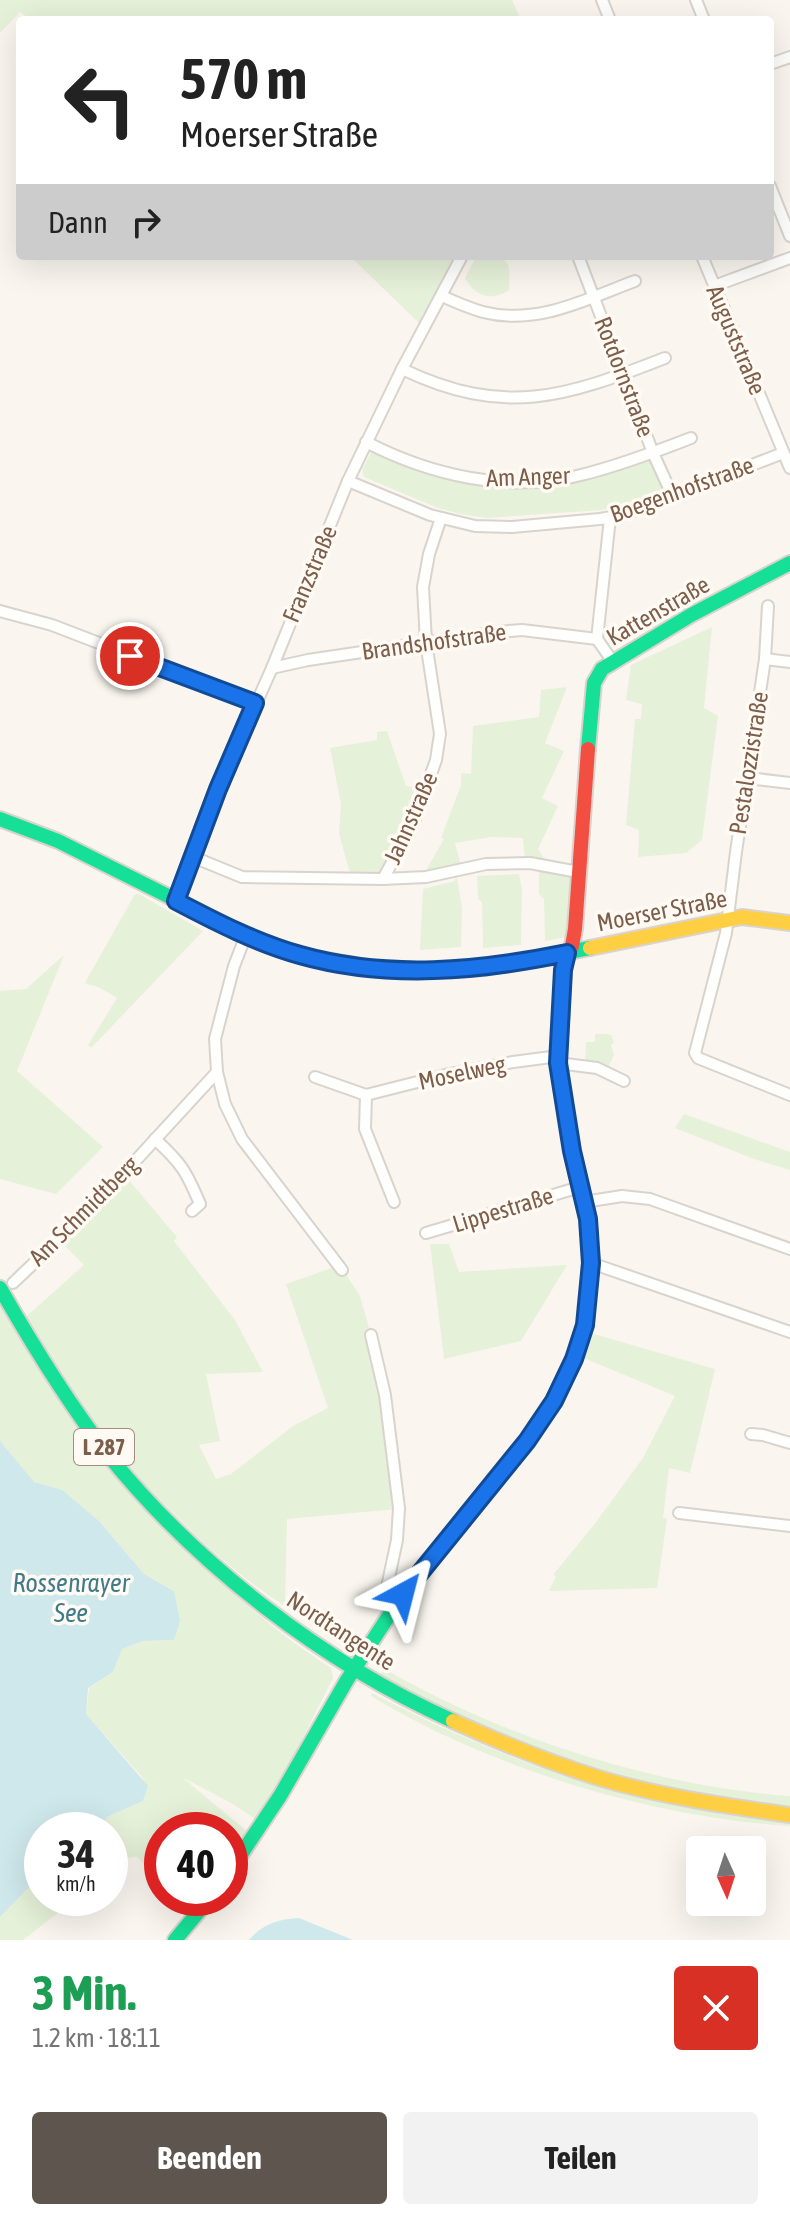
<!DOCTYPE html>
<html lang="de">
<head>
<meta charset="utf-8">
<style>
  :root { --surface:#fff; --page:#f2f2f2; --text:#222; --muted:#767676; --accent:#5e554e }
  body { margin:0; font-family:"Asap Condensed",sans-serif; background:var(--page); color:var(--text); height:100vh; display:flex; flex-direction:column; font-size:30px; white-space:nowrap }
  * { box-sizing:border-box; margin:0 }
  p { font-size:26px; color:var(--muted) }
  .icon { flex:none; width:44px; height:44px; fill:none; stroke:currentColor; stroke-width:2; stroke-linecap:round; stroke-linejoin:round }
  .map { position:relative; height:1940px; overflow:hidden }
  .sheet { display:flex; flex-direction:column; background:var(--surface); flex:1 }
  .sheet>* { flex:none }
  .hud { position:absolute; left:16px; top:16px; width:758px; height:244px; border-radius:8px; box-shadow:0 8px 32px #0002; background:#fff; color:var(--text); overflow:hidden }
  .needle { width:52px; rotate:177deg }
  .tools { position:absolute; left:686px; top:1836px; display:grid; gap:16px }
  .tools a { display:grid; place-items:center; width:80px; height:80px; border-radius:8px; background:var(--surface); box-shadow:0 8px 32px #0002; font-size:40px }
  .speed { position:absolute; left:24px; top:1812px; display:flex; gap:16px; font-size:40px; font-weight:700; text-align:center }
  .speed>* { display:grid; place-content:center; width:104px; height:104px; border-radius:50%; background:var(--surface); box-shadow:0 8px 32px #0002; line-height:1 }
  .speed small { font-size:20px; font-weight:400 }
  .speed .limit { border:12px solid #d22; background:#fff; color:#111 }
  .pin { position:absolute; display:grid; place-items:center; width:68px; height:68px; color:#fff; margin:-34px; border:4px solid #fff; border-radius:50%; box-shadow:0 2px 8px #0007 }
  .me { position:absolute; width:88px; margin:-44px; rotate:38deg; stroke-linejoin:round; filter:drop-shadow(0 0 6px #0008) }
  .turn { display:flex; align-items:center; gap:28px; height:168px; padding:0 32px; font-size:36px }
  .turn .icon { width:104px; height:104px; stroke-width:2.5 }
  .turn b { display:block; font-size:56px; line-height:68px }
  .then { display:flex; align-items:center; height:76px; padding:0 32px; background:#0003; gap:16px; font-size:30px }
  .round { display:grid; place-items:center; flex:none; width:84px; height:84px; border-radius:8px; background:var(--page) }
  .overview { display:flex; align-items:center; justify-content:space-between; height:136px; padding:0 32px }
  h1 { font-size:48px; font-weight:700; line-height:60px; color:#1e9e55 }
  .primary-button { display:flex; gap:16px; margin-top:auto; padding:16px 32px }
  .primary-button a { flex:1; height:92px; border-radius:8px; background:var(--accent); color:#fff; font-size:32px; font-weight:700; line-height:92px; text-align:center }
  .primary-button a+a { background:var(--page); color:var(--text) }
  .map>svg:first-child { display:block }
  .green { fill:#e6f1d9 }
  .water { fill:#cfe8ec }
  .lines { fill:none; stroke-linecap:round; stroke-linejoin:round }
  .street-casing { stroke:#d9d3cd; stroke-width:14 }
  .fast-casing { stroke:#dad3cc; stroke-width:18 }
  .slow-casing { stroke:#dad3cc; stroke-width:18 }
  .jam-casing { stroke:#dad3cc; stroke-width:18 }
  .street { stroke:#fefefd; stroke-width:10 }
  .fast { stroke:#16e098; stroke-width:14 }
  .slow { stroke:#ffcf43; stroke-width:14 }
  .jam { stroke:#f24e42; stroke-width:14 }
  .route-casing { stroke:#114b97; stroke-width:20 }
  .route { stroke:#1a73e8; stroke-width:14 }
  .labels { text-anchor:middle; stroke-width:7; stroke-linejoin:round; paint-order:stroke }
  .shield { fill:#fffaf3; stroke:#a38d7d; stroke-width:2 }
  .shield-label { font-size:22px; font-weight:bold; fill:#7c5e4b }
  .street-label { font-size:24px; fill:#7c5e4b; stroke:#fffaf3 }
  .water-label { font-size:26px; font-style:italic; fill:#3f7b88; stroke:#fffaf3 }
</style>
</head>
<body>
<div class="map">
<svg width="790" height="1940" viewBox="0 0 790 1940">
  <rect width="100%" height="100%" fill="#faf6ef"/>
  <!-- green -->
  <g class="green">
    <path d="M0,0H512L521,20H31L20,12L0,33Z"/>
    <path d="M350,256H454L424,316L423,313L419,323Z"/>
    <path d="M478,256C509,256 511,259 509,290C492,302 474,296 465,278L476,257Z"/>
    <path d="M373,449L413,467V470L435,477L436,474L555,485L579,482V478L652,458L666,490L637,502L602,510L487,518L460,514L438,508L364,477L362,470Z"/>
    <path d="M712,627L704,708L718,716L702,840L686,853L638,857L639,830L626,825L635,719H641L642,704L626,700L631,665Z"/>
    <path d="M567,687L545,743L564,751L542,798L558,806L538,849L546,862L525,859L523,838L492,837L455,843L462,869L456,871L462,908L461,947L420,950L423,889L455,881L456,871L422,877L444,839L441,838L461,785V773L471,774L473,726L539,717L541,690Z"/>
    <path d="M387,731L406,786L427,788L385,875L350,873L339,834L341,804L330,748L377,740V732Z"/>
    <path d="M539,865L571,875L566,937L545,941L544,899L539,894Z"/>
    <path d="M519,874L522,890L521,945L483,948L482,902L478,899L477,876Z"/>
    <path d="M135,894H139L203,931L91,1048L88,1045L117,998L100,988L85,983Z"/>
    <path d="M64,955L17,1071L103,1147L56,1194L0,1179V991L26,989Z"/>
    <path d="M595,1034H607L612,1036L614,1043L611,1045L614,1055L608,1067L585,1062L586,1042H595Z"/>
    <path d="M684,1114L790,1152V1170L754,1159L675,1128Z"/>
    <path d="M127,1178L177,1237L174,1241L235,1320L263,1372L206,1374L220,1441L199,1445L216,1479L231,1474L293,1426L328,1408L286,1284L340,1265L360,1296L371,1335L398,1509L287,1519L285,1606C228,1570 181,1523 135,1474L127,1477L122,1482C170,1534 220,1584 275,1628C293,1643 312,1655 331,1668L333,1678L276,1791L257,1820L231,1803L182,1777L254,1837L230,1871V1830H162V1882L137,1857L128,1858L110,1876V1830H98L107,1817L143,1801L146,1790L142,1777L86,1714L89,1688L113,1672L122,1649L142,1641L174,1640L173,1590L144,1574L100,1522L33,1481L0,1441V1288L20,1322L84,1265L62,1243Z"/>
    <path d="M430,1244H449L459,1272L567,1265L521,1341L444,1359Z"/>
    <path d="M587,1332L715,1369L690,1473L669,1468L663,1518L667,1519L657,1588L549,1591L556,1576L553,1575L594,1525L643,1458L675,1396L579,1356Z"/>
    <path d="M383,1668C502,1737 653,1786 790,1796V1808L717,1799L622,1779L543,1754L439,1707L380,1674Z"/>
    <path d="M372,1693C508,1764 637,1807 790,1823V1826C667,1818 544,1783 433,1730C413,1720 393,1709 374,1698L371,1696Z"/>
    <path d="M42,1874V1898H77L23,1940H0V1917Z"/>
  </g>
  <!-- water -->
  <g class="water">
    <path d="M0,1441L34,1482L62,1490L100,1522L144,1574L174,1591L180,1621L174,1640L142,1641L122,1649L113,1672L88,1688L86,1714L148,1786L143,1801L107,1817L98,1830H42V1874L0,1917Z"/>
    <path d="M299,1918L353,1940H249C262,1924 279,1919 299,1918Z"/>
  </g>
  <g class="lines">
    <!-- street casing -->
    <g class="street-casing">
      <g id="street">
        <path d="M602,0L610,20"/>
        <path d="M696,0L704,20"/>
        <path d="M770,64L790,57"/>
        <path d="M770,186L790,236"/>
        <path d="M578,256L653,453L673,497"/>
        <path d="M702,256L790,468"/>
        <path d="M714,286L790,258"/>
        <path d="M442,296C455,302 469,308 483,312C537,326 586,299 635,281"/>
        <path d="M402,369C505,418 565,397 665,358"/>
        <path d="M366,442C430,475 509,494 581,475C618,466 655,452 691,438"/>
        <path d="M348,481L430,515L475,526L512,527L600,519L623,515L783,453"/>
        <path d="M610,518L597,639L613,662"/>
        <path d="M768,606L765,659L736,852L726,933L695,1053L698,1058L790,1095"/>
        <path d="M0,611L52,625L255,703"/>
        <path d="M765,659L790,662"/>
        <path d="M272,668L308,660L497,632L522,630L597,639"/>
        <path d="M748,778L790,783"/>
        <path d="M193,857L242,877L383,879L414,822L436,760L440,734L426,642L423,587L429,554L441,518"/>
        <path d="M383,879L426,877L486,864L530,863L578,872"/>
        <path d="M176,901L218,789L272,668L348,481L402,369L462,256"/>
        <path d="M246,935L234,966L215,1039L217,1072L225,1104L242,1139L342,1270"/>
        <path d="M558,1063L597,1068L624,1081"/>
        <path d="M315,1077L366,1095L445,1075L513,1062L559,1056"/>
        <path d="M366,1095L365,1129L394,1202"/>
        <path d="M155,1139C182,1164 186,1171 200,1204L192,1211"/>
        <path d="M584,1202L622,1196L650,1199L790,1249"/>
        <path d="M426,1233L580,1187"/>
        <path d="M591,1263L790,1332"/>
        <path d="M13,1283L94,1206L217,1072"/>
        <path d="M371,1335L385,1395L399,1508L397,1540L387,1587L403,1594"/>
        <path d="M751,1434L763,1435L790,1443"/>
        <path d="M679,1513L790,1526"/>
      </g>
    </g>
    <!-- fast casing -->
    <g class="fast-casing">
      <g id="fast">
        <path d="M588,749L594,683L602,669L691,615L790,563"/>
        <path d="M0,819L58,841L246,935L299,955L378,969L427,971L485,968L590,948"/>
        <path d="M0,1288C33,1346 68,1403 109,1456C198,1566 324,1663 453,1721"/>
        <path d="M230,1871L280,1796L347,1680L403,1594L527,1441L554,1401L574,1359L585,1325L591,1263L588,1219L572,1151L558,1063L561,1021"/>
        <path d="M175,1940L210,1898"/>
      </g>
    </g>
    <!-- slow casing -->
    <g class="slow-casing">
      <g id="slow">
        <path d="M590,948L742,917L790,923"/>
        <path d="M453,1721C501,1743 551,1763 602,1779C664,1797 727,1806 790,1815"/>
      </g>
    </g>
    <!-- jam casing -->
    <g class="jam-casing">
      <path id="jam" d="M561,1021L564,964L572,946L575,929L588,749"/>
    </g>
    <!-- street -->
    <use href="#street" class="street"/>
    <!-- fast -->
    <use href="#fast" class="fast"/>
    <!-- slow -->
    <use href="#slow" class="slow"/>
    <!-- jam -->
    <use href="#jam" class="jam"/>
  </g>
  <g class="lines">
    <!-- route casing -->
    <g class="route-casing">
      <path id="route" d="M130,656L255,703L218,789L176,901C216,922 257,943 300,955C388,980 479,971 567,953L563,970L558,1063L572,1151L588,1219L591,1263L585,1325L574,1359L554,1401L527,1441L403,1594"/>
    </g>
    <!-- route -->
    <use href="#route" class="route"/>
  </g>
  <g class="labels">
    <!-- shield labels -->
    <rect class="shield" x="74" y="1429" width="60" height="36" rx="6"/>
    <g class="shield-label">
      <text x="104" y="1455">L 287</text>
    </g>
    <!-- street labels -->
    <g class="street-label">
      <text transform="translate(736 340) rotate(67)" y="8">Auguststraße</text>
      <text transform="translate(624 377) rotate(69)" y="8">Rotdornstraße</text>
      <text transform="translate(528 477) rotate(-2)" y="8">Am Anger</text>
      <text transform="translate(682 490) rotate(-20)" y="8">Boegenhofstraße</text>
      <text transform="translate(310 574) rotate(-67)" y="8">Franzstraße</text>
      <text transform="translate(658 611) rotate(-30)" y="8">Kattenstraße</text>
      <text transform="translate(434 642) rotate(-8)" y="8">Brandshofstraße</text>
      <text transform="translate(749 763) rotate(-81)" y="8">Pestalozzistraße</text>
      <text transform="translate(411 818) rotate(-66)" y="8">Jahnstraße</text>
      <text transform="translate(662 911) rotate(-11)" y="8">Moerser Straße</text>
      <text transform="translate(462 1073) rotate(-12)" y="8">Moselweg</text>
      <text transform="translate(503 1210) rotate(-17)" y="8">Lippestraße</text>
      <text transform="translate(84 1211) rotate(-45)" y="8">Am Schmidtberg</text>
      <text transform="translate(341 1631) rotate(33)" y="8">Nordtangente</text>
    </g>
    <!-- water labels -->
    <g class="water-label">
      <text x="71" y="1592">Rossenrayer<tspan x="71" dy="30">See</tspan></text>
    </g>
  </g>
</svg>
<div class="tools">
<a><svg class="needle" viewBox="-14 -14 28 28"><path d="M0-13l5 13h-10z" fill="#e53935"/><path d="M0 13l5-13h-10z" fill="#767676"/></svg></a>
</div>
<div class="speed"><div>34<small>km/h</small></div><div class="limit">40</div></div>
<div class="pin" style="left:130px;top:656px;background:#d93025"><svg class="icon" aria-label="arrive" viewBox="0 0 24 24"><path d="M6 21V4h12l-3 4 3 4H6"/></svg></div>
<svg class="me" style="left:403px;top:1594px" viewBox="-20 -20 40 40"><path d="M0-17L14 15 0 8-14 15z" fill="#1a73e8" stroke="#fff" stroke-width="4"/></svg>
<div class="hud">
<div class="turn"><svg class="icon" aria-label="left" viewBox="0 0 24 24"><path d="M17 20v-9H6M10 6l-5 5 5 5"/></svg><div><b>570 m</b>Moerser Straße</div></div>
<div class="then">Dann<svg class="icon" aria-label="right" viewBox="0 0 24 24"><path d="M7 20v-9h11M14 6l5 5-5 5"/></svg></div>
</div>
</div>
<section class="sheet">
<div class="overview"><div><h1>3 Min.</h1><p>1.2 km · 18:11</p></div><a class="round" style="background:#d93025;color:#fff"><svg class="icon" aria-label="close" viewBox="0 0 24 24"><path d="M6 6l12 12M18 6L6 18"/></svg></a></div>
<div class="primary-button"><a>Beenden</a><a>Teilen</a></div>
</section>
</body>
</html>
